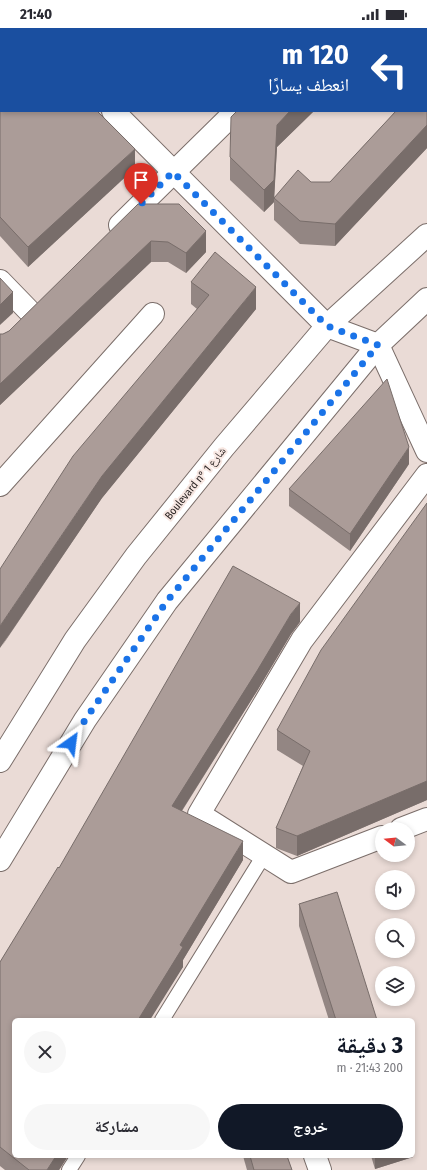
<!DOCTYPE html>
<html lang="ar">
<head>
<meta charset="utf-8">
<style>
  :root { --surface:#fff; --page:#f7f7f7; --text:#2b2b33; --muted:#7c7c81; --accent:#111827 }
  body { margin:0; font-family:"Fira Sans Condensed","Noto Naskh Arabic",sans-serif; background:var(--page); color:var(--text); direction:rtl; height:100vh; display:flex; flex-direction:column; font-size:15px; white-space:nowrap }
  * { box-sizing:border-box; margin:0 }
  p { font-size:13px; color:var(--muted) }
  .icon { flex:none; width:22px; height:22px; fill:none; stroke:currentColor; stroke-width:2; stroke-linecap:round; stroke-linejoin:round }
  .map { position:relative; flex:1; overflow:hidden; direction:ltr }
  .details { position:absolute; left:12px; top:990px; width:403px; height:140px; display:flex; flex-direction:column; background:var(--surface); border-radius:6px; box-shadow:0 2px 6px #0003; direction:rtl }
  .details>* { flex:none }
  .hud { position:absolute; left:0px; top:0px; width:427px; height:84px; box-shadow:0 2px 6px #0003; direction:rtl; background:#1a4fa0; color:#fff; overflow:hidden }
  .needle { width:26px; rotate:286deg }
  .controls { position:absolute; left:375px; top:794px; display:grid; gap:8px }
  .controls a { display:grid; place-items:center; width:40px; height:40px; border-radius:50%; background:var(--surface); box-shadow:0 2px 6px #0003; font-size:20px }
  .pin { position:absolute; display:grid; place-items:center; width:34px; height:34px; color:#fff; margin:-41px -17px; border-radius:50% 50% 50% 0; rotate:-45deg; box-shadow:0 0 4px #0007 }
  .pin .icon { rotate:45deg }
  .me { position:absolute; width:44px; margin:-22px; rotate:31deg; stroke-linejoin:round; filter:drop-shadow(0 0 3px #0008) }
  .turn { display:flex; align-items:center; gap:14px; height:84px; padding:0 12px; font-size:18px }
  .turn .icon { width:52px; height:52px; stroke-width:2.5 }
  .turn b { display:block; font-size:28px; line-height:34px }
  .round { display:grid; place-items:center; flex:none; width:42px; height:42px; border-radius:21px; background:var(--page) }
  .head { display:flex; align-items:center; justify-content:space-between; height:68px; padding:0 12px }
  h1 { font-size:24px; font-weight:700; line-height:30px; color:var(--accent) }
  .button { display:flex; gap:8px; margin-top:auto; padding:8px 12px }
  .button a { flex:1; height:46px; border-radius:24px; background:var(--accent); color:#fff; font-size:16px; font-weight:700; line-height:46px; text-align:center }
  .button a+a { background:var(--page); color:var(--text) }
  .status { display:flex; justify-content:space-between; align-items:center; height:28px; padding:0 20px; background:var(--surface); direction:ltr }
  .status svg { height:11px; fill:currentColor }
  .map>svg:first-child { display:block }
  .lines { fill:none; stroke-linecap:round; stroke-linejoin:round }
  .lane-casing { stroke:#7b6e6a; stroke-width:16 }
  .street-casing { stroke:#7b6e6a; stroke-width:24 }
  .secondary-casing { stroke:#7b6e6a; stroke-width:24 }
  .lane { stroke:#fff; stroke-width:14 }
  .street { stroke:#fff; stroke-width:22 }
  .secondary { stroke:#fff; stroke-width:22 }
  .wall { fill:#938683 }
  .shaded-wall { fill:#786d6a }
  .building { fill:#ab9c98; stroke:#786d6a }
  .route { stroke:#1a73e8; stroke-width:7; stroke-dasharray:0 12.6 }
  .labels { text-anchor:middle; stroke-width:4; stroke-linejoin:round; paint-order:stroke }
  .street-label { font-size:11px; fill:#251f1e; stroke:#f8e8e3 }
</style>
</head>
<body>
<div class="status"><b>21:40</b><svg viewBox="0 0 49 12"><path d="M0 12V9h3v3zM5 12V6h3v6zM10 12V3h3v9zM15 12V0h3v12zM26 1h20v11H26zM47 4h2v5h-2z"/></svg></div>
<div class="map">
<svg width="427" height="1142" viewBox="0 0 427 1142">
  <rect width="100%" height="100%" fill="#eadbd6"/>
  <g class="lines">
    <!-- lane casing -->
    <g class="lane-casing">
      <g id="lane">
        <path d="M162,992L264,827"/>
        <path d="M69,1142L78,1128"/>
      </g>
    </g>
    <!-- street casing -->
    <g class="street-casing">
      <g id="street">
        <path d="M320,1L321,0"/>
        <path d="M120,197L236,83"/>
        <path d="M0,253L31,285"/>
        <path d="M0,457L153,286"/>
        <path d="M401,801L427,791"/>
        <path d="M382,809L291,844L199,786L302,612L427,447"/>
        <path d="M315,1128L320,1142"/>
      </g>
    </g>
    <!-- secondary casing -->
    <g class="secondary-casing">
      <g id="secondary">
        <path d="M30,0L31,1"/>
        <path d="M113,83L327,298L378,317L427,423"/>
        <path d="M0,733L75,612L136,528L224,419L327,298L427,207"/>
        <path d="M0,832L85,692L167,573L378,317L427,271"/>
      </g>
    </g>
    <!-- lane -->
    <use href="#lane" class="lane"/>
    <!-- street -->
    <use href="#street" class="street"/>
    <!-- secondary -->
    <use href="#secondary" class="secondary"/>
  </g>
  <!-- wall -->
  <g class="wall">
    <path d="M0,0L135,140L28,239L0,208Z"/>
    <path d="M427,50V120L335,218L300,216L274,192V173V174L264,184L230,152V129L237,83H314L277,119L274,169L311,154H330Z"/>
    <path d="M138,176L206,224L186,245L168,234H151L0,377V306H3L9,303Z"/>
    <path d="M191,254L256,281L102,470L2,618L197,281L191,276Z"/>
    <path d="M409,436L350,523L289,478V461Z"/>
    <path d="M427,475V772L297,828L276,820V800L303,738L277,722V702Z"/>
    <path d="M300,594L291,606L257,663L182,783L243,832L183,932V939L14,1128H68L59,1142H5L0,1138V934L59,840Z"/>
    <path d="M299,876L377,992H329L299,898Z"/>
    <path d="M243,1128H287L292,1142H247Z"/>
    <path d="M371,1128H413V1129L375,1141Z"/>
  </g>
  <!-- shaded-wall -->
  <g class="shaded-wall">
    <path d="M376,0H399L398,1H375Z"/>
    <path d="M290,83H314L277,119L274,174L264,184V162L277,97Z"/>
    <path d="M427,97V120L335,218V196Z"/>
    <path d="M135,121V140L28,239V219Z"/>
    <path d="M206,203V224L186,245V225Z"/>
    <path d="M151,213V234L0,377V356Z"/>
    <path d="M256,259V281L102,470L0,620V598L102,448Z"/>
    <path d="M13,264V285L0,297V277Z"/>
    <path d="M409,419V436L350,523V506Z"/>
    <path d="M300,575V594L291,606L257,663L172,798V778L291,586Z"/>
    <path d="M427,753V772L297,828V808Z"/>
    <path d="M243,813V832L183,932V939L150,992H138L180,917Z"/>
    <path d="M413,1107V1106V1129L375,1141V1128H413Z"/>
    <path d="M56,1128H68L59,1142H47Z"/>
  </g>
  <!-- building -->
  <g class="building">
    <path d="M0,0H14L15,1H1V83H97L135,121L28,219L0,189Z"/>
    <path d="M322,0H376L375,1H321Z"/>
    <path d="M427,50V97L335,196L300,193L274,170L298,142L311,154H330L396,83H426V51Z"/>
    <path d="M237,83H290L277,97L274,152L264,162L230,129L231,89Z"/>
    <path d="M138,176H179L206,203L186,225L168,214L151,213L0,356V306H3L9,303Z"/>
    <path d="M215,224L256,259L102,448L0,598V541L73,428L209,267L191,254Z"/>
    <path d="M0,250L13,264L0,277Z"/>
    <path d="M387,351L409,419L350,506L289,461Z"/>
    <path d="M427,475V753L297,808L276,800L310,723L277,702L321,622Z"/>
    <path d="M233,538L300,575L291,586L257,643L172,778L243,813L180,917L183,919L138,992H14V1128H56L47,1142H29L0,1119V934L58,839L59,840Z"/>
    <path d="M337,864L377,992H336L299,876Z"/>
    <path d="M250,1128H287L292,1142H254Z"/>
  </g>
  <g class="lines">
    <!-- route -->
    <path class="route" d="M71,715L85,692L167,573L378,317L327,298L173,144L141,176"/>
  </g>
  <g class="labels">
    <!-- street labels -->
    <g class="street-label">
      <text transform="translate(195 455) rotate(-51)" y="4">Boulevard n° شارع 1</text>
    </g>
  </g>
</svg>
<div class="controls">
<a><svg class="needle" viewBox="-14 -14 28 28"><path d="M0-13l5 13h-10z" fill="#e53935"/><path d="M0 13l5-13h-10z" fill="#7c7c81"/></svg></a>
<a><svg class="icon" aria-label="sound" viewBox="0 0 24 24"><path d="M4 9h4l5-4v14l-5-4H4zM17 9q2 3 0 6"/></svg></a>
<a><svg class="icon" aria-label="search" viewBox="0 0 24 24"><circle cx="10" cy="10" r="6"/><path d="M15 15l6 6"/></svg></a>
<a><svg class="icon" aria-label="layers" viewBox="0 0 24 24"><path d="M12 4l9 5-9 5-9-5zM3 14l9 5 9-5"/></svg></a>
</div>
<div class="pin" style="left:141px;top:176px;background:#d93025"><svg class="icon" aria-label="arrive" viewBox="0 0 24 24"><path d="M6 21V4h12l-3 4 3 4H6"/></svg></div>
<svg class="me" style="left:71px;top:715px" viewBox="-20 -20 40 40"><path d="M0-17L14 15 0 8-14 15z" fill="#1a73e8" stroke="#fff" stroke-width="4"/></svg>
<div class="hud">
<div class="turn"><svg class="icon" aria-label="left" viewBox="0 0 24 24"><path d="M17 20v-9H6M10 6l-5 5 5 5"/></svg><div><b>120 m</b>انعطف يسارًا</div></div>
</div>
<section class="details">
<div class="head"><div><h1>3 دقيقة</h1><p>200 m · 21:43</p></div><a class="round"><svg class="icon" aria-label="close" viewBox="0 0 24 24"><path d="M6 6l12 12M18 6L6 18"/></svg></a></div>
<div class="button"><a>خروج</a><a>مشاركة</a></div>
</section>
</div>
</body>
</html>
